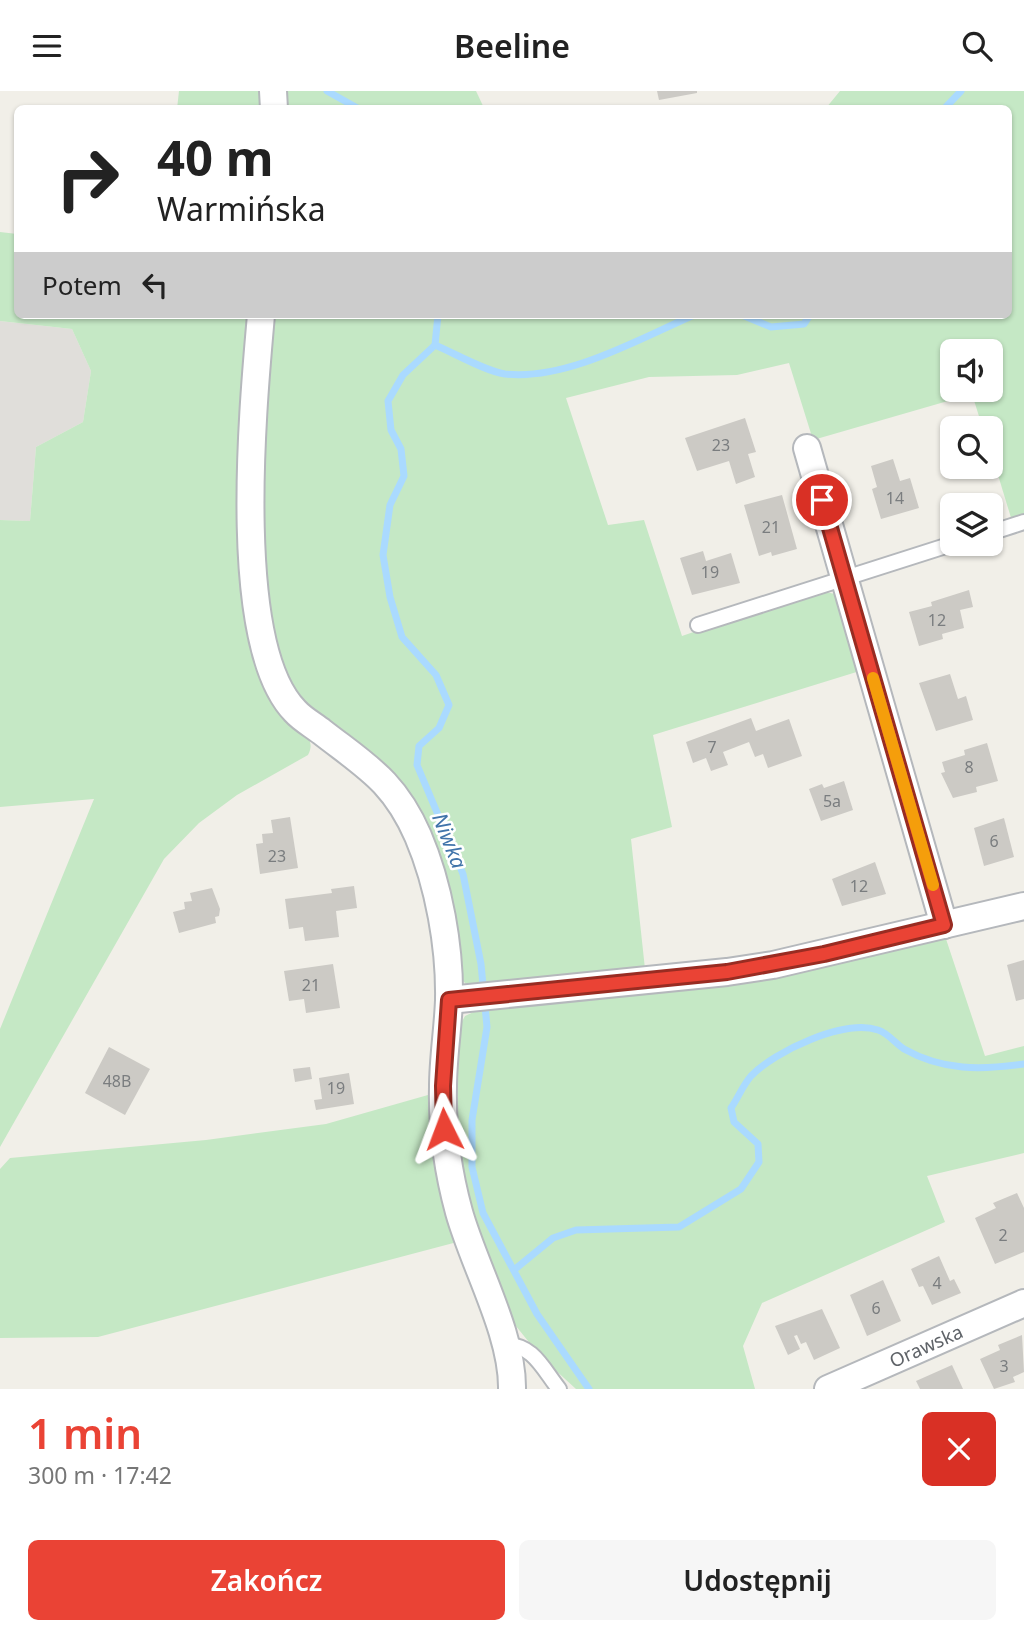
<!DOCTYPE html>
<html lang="pl">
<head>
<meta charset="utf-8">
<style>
  :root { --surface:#fff; --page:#f6f6f6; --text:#222; --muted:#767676; --accent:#ea4335 }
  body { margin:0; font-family:"Noto Sans",sans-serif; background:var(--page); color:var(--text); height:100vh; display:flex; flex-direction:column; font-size:26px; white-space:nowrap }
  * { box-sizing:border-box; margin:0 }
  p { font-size:23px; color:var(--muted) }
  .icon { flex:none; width:38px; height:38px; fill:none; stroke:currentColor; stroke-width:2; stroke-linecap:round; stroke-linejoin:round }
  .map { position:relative; height:1298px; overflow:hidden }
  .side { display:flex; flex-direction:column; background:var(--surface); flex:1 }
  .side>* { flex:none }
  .hud { position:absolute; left:14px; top:14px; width:998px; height:214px; border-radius:10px; box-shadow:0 2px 5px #0004; background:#fff; color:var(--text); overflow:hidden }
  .tools { position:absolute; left:940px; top:248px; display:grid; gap:14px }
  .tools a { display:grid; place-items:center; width:63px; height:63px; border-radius:10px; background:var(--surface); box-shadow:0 2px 5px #0004; font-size:35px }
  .pin { position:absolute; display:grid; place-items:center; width:60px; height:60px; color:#fff; margin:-30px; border:4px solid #fff; border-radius:50%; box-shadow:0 2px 7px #0007 }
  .me { position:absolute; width:77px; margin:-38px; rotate:357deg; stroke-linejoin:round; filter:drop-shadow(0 0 5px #0008) }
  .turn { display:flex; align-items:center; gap:24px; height:147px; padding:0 28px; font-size:32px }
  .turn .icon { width:91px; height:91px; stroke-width:2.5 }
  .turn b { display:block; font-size:49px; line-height:60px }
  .then { display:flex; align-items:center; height:66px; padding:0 28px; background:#0003; gap:14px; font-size:26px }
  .round { display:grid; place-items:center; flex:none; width:74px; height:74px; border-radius:10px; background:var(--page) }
  .head { display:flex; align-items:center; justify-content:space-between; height:119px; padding:0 28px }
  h1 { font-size:42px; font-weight:600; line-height:52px; color:var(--accent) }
  .button { display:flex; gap:14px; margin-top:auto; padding:14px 28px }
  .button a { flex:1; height:80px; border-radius:10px; background:var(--accent); color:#fff; font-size:28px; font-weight:600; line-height:80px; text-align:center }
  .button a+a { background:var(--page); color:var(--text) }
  header { display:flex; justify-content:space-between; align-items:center; height:91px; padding:0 28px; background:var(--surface); font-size:32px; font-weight:600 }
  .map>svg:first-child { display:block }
  .industrial { fill:#e0deda }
  .green { fill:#c5e8c5; fill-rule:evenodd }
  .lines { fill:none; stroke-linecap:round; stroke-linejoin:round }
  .stream { stroke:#aadaff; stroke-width:7 }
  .building { fill:#cccac5 }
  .service-casing { stroke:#b5b8bc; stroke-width:18 }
  .minor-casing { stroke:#b5b8bc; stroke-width:30 }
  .service { stroke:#fff; stroke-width:14 }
  .minor { stroke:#fff; stroke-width:26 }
  .route-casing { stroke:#982c22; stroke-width:18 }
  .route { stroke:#ea4335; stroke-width:12 }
  .slow { stroke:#f59e0b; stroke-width:12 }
  .labels { text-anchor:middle; stroke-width:5; stroke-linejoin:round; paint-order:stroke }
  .number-label { font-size:16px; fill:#7a7d7f }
  .street-label { font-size:19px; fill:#5f6368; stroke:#fff }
  .water-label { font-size:21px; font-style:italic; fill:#4174aa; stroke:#fff }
</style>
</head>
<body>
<header><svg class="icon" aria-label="menu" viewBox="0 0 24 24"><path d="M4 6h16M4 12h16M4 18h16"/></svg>Beeline<svg class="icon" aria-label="search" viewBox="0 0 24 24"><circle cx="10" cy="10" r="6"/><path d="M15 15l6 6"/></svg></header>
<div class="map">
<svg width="1024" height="1298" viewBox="0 0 1024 1298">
  <rect width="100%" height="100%" fill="#f1efe8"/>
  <!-- industrial -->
  <path class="industrial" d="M0,230L72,238L91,280L83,331L36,356L30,430L0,429Z"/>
  <!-- green -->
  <g class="green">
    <path d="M179,0H264L265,17L177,18Z"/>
    <path d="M283,0H476L484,17H285Z"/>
    <path d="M840,0H1024V426L1012,430L991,361L990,338H983L972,303L813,349L789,272L737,284L649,286L566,307L608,434L644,429L682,545L816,499L835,503L846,522L863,579L653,644L672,736L631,748L645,878L471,898L457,884L396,686L375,665L330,638L299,611L279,580L263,501L264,320L272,224H1008V18L826,17ZM952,261H990V299H952Z"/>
    <path d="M0,141L17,143L18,224H250C241,331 230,435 251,542C256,571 262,603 282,626C293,639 319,643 308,664L237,704L199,732L164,768L0,1056V938L94,708L0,716V429L30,430L36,356L83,331L91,280L72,238L0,230Z"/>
    <path d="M945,845L985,965L1024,955V1062L927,1085L945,1131L762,1212L743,1255L755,1298H576L541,1266L498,1213L450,1059L458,938L465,925L480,918L731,892L796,883Z"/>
    <path d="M435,1002L461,1150L98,1246L0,1247V1078L10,1067L206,1049L326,1033Z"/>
  </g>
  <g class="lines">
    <!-- stream -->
    <g class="stream">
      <path d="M327,0L359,18"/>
      <path d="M944,18L961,0"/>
      <path d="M438,224L435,254L403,284L388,310L391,339L401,358L404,385L390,414L383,464L390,506L402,546L436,584L449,614L439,637L419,655L417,674L463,783L481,873L487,936L472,1029V1076L483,1122L537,1223L589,1298"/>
      <path d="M742,224L771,236L804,233L810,224"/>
      <path d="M435,254C454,262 485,280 505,283C566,290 639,248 694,224"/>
      <path d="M514,1179L553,1147L576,1139L679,1136L741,1098L759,1071L758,1053L734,1031L731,1017C738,1007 743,994 751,985C775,960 844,928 878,939C888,942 896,953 904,958C943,980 981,979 1024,973"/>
    </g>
  </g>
  <!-- building -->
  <g class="building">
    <path d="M657,0H697V2L659,9Z"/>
    <path d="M745,327L756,361L748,363L755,386L736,393L729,370L697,380L685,347Z"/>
    <path d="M893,368L900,390L910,387L919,417L881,428L872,398L877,396L871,375Z"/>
    <path d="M782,404L797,458L772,465L771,461L759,465L744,414Z"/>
    <path d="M703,460L706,470L731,462L740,492L692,504L680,467Z"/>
    <path d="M969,499L973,516L960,519L964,537L942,543L943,548L919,555L909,521L932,515L931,511Z"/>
    <path d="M950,583L958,608L966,605L973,629L936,640L919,592Z"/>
    <path d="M751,627L756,640L789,628L802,665L768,677L763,663L755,666L749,651L723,661L728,674L711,680L706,667L693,672L686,651Z"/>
    <path d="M987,652L998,690L976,696L977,701L953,707L941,682L945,681L942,671L965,664L964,659Z"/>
    <path d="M844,690L853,719L821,730L809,698L822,693L824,697Z"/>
    <path d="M290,726L298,777L260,783L256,753L263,752L262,743L273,742L271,729Z"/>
    <path d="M1004,727L1014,766L984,775L974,737Z"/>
    <path d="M875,771L886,803L842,815L832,788Z"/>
    <path d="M354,795L357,817L336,820L339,846L305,850L303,836L289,838L285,808L332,802L331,798Z"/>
    <path d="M212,797L220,818L219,825L215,826L216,832L179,842L173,821L185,818L184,811L192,810L190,802Z"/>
    <path d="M1024,869V908L1016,910L1007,874Z"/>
    <path d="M333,873L340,917L306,922L304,908L289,910L284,880Z"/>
    <path d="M109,956L150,978L125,1024L85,1002Z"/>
    <path d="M310,976L312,988L295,991L293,978Z"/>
    <path d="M349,982L354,1013L316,1019L314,1009L322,1008L319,987Z"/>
    <path d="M1017,1102L1024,1117V1161L995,1173L975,1127L996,1117L993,1112Z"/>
    <path d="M939,1165L950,1190L954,1188L961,1202L932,1214L923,1195L919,1196L911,1178Z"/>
    <path d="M883,1189L901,1230L867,1245L850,1204Z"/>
    <path d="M822,1218L840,1257L814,1269L806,1251L801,1253L797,1244L794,1245L800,1258L788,1264L775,1235Z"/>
    <path d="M1022,1244L1024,1281L1013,1286L1015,1291L994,1298L980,1268L1000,1259L998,1254Z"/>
    <path d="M952,1274L963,1298H920L916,1290Z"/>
  </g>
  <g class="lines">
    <!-- service casing -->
    <g class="service-casing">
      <g id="service">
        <path d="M990,442L1024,431"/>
        <path d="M698,534L952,453"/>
        <path d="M505,1254C533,1253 543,1278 559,1298"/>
      </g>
    </g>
    <!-- minor casing -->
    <g class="minor-casing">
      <g id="minor">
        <path d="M273,0L274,18"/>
        <path d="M261,224C253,314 230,553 295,620C302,628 313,634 322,641C367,676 394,690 418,745C439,794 450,856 449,909C448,938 443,967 443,996C442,1038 448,1081 459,1121C474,1175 513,1243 512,1298"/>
        <path d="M807,357L944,834"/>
        <path d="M449,909L727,881L773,874L1024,815"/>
        <path d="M828,1298L1024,1212"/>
      </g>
    </g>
    <!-- service -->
    <use href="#service" class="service"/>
    <!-- minor -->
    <use href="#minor" class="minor"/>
  </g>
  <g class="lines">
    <!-- route casing -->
    <g class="route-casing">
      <path id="route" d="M444,1038L443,995L449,909L727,881L824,863L944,834L822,409"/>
    </g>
    <!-- route -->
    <use href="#route" class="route"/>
    <!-- slow -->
    <path class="slow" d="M873,587L933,794"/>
  </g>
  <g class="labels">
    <!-- number labels -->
    <g class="number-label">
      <text x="721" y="360">23</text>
      <text x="895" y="413">14</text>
      <text x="771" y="442">21</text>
      <text x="710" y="487">19</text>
      <text x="937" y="535">12</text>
      <text x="712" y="662">7</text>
      <text x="969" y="682">8</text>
      <text x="832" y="716">5a</text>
      <text x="994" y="756">6</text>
      <text x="277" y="771">23</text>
      <text x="859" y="801">12</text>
      <text x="311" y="900">21</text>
      <text x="117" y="996">48B</text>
      <text x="336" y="1003">19</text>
      <text x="1003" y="1150">2</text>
      <text x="937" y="1198">4</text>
      <text x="876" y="1223">6</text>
      <text x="1004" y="1281">3</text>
    </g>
    <!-- street labels -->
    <g class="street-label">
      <text transform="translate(926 1255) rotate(-24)" y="7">Orawska</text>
    </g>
    <!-- water labels -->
    <g class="water-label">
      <text transform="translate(449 750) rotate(68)" y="7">Niwka</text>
    </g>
  </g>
</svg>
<div class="tools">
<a><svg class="icon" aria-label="sound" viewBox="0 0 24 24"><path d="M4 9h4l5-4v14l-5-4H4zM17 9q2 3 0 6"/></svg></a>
<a><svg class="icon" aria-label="search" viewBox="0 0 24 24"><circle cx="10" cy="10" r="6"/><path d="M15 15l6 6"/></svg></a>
<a><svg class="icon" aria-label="layers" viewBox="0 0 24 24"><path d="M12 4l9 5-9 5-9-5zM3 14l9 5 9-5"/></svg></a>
</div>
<div class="pin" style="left:822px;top:409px;background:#d93025"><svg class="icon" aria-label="arrive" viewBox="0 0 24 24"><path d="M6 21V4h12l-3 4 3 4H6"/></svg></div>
<svg class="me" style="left:444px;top:1038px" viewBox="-20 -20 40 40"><path d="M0-17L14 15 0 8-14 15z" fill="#ea4335" stroke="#fff" stroke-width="4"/></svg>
<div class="hud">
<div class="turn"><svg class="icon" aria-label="right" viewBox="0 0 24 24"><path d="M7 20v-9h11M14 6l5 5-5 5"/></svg><div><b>40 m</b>Warmińska</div></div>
<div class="then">Potem<svg class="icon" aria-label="left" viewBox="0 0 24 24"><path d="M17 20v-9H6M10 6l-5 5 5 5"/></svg></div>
</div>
</div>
<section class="side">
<div class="head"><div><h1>1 min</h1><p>300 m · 17:42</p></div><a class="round" style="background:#d93025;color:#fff"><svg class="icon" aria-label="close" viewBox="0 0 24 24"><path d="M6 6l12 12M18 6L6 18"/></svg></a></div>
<div class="button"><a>Zakończ</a><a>Udostępnij</a></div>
</section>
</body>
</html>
